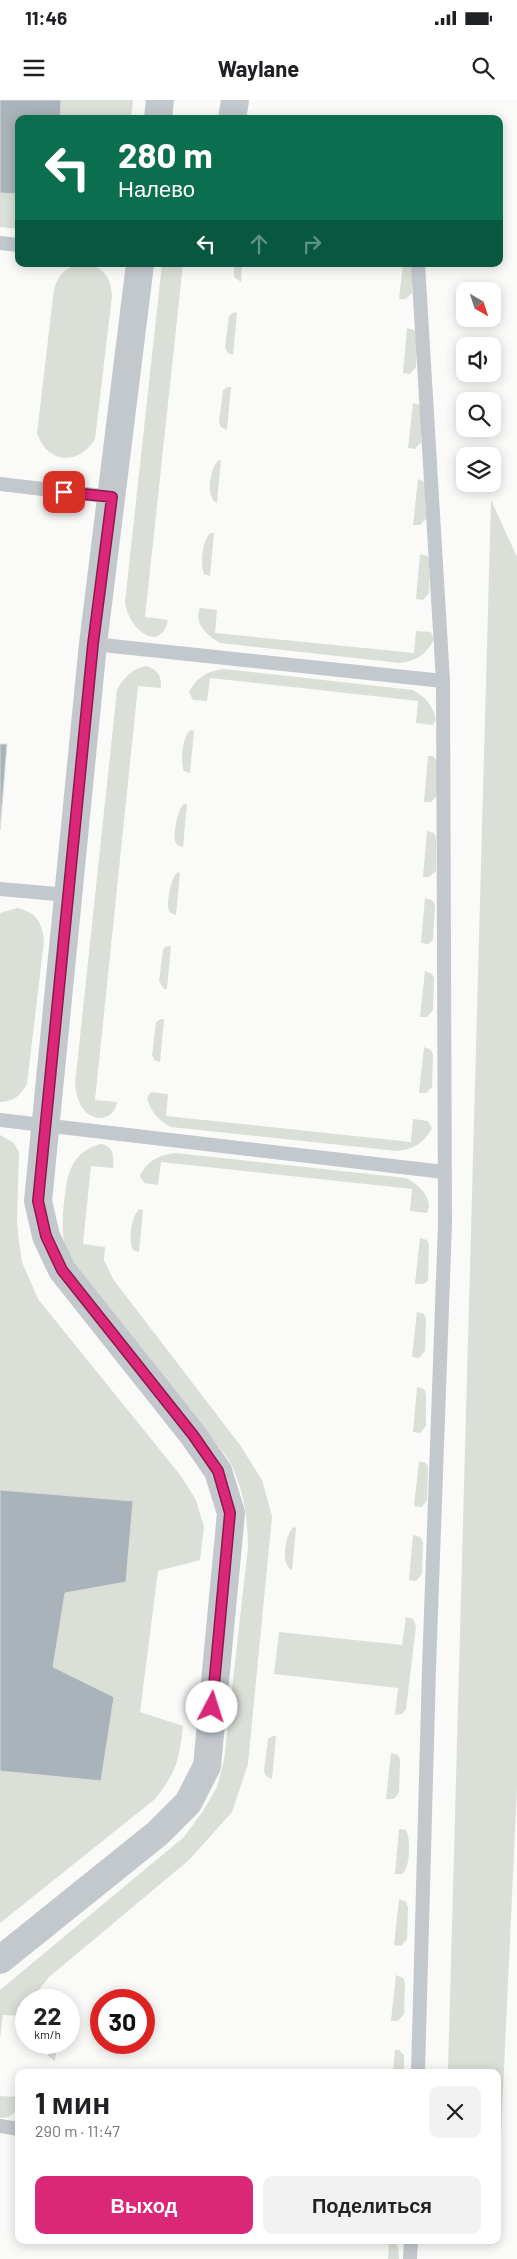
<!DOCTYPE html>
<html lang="ru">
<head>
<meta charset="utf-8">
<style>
  :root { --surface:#fff; --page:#f2f2f2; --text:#202124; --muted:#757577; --accent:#db2777 }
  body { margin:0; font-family:Barlow,sans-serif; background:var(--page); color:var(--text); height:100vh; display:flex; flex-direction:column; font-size:19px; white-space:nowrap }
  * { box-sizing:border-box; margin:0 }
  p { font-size:16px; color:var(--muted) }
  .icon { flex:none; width:28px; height:28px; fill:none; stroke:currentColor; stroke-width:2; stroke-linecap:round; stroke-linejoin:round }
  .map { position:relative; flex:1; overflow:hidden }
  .sheet { position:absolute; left:15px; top:1969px; width:486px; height:175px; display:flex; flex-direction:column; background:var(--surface); border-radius:10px; box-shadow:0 2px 12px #0003 }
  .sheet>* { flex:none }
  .top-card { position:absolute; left:15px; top:15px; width:488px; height:152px; border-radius:10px; box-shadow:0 2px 12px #0003; background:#0b6e4f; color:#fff; overflow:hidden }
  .needle { width:32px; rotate:141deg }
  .controls { position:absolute; left:456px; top:182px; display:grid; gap:10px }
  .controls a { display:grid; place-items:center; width:45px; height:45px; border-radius:10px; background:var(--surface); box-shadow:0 2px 12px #0003; font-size:25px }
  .speed { position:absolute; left:15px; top:1889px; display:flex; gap:10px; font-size:25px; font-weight:700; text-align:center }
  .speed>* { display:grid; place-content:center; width:65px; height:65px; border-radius:50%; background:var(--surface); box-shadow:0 2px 12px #0003; line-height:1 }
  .speed small { font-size:12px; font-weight:400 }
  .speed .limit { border:8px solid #d22; background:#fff; color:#111 }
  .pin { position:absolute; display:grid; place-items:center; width:42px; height:42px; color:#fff; margin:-21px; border-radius:10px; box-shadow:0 2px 8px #0006 }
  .me { position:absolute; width:55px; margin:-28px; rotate:5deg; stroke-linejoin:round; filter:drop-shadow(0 0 4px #0008) }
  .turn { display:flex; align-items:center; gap:18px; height:105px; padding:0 20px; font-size:22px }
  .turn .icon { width:65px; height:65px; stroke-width:2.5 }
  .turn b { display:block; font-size:35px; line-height:42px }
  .lanes { display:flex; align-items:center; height:48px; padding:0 20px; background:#0003; justify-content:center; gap:25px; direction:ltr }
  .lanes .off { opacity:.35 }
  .round { display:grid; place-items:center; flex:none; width:52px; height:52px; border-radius:10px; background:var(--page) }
  .headline { display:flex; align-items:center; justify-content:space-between; height:85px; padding:0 20px }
  h1 { font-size:30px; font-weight:700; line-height:38px }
  .primary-button { display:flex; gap:10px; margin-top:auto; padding:10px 20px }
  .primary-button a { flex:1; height:58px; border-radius:10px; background:var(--accent); color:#fff; font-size:20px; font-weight:700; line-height:58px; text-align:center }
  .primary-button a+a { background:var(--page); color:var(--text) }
  .status { display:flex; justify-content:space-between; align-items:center; height:35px; padding:0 25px; background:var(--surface); direction:ltr }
  .status svg { height:14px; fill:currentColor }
  header { display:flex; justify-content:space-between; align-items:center; height:65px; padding:0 20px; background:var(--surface); font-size:22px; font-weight:700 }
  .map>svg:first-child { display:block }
  .green { fill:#dadfd7 }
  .building { fill:#aab3b9; stroke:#dcdcda }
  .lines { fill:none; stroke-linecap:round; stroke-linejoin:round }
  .lane { stroke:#c3c8cc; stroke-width:14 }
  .street { stroke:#c3c8cc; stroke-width:28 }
  .route-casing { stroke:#8e194d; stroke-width:12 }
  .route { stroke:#db2777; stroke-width:9 }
</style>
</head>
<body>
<div class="status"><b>11:46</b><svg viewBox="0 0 49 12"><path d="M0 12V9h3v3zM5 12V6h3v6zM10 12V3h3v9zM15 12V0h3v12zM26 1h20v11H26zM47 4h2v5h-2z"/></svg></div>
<header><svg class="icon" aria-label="menu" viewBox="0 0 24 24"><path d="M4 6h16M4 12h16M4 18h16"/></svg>Waylane<svg class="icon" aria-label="search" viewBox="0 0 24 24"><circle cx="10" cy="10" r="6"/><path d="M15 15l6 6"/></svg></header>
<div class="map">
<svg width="517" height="2159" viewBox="0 0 517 2159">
  <rect width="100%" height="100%" fill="#fafaf8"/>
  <!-- green -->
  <g class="green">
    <path d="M0,0H133L131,19H19V129L0,127Z"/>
    <path d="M87,164C105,168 111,179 112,196L95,339C78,366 47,364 37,333L54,189C59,172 69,164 87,164Z"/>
    <path d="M162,164H183L145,517L168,520C161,554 128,530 125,502Z"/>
    <path d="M234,164H242L241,182L234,177Z"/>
    <path d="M403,164H413L412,193L406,199H399Z"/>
    <path d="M234,212L237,213L233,255L228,253L225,248L229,216Z"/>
    <path d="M407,228L414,230L417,235L416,267L410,274L403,273Z"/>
    <path d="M228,287H231L227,330L221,327L219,322L223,290Z"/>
    <path d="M413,303L420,305L422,310L421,342L415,349L408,348Z"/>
    <path d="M219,360H221L217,403C205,399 210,366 219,360Z"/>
    <path d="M418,379L425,382L426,419L420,425H413Z"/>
    <path d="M491,400L517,457V1688L501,2033L498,2034V1972H448Z"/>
    <path d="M211,433H214L210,476L204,474C200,465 202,439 211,433Z"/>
    <path d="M420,454L427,456L430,461L429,493L423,500L416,499Z"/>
    <path d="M200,508L217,510L215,533L414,553L416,531L431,532L434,539C427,554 416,561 400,563L220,543C208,536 193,524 200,508Z"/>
    <path d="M146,566C157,569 162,576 161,588L138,586L95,1000L117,1002C115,1017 99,1023 87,1013C79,1006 76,995 75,984L117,590C124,577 132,569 146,566Z"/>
    <path d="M224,569L413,590C425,597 433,605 436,620L433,625L416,623L418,601L210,578L207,601L193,600L189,592C197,577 207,571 224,569Z"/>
    <path d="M191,630L194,631L190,673L184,671C180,662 182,635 191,630Z"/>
    <path d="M428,656H433L437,661V696L431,702H424Z"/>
    <path d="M184,704H187L183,747C180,746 178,746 176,743C172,736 178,708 184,704Z"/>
    <path d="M427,731L434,733L436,738V771L429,777H423Z"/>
    <path d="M178,772L180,773L176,815C173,814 171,814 169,811C166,804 171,776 178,772Z"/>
    <path d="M425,798L432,800L435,805L433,840L428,844L421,843Z"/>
    <path d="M17,808C36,812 42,822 44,841L27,984C20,996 14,1001 0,1002V813Z"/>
    <path d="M171,846L167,889H164L159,881L163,850L165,847Z"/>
    <path d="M425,871L432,874L434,878L433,910L427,917H420Z"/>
    <path d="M161,919H164L160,962L154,960L152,955L156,922Z"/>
    <path d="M424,947L431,950L433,955L432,987L426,993H419Z"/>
    <path d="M151,992L168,994L166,1016L411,1042L413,1019L428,1021L432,1028C424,1043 414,1049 397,1051L171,1027C158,1020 151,1012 147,998Z"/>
    <path d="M0,1035L14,1043L19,1052L17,1120L19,1142L22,1162L38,1199L181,1376L196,1400L204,1427L200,1460L158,1471L140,1612L183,1626C179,1661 177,1671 155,1699L0,1823Z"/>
    <path d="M101,1044C114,1046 114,1057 113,1068L91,1066L83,1144L105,1147L104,1160L113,1179L240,1345L262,1380L272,1416L248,1664L232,1712L189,1760L49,1877L31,1900H26L25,1916L3,1915L0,1938V1890L184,1737L203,1711L217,1687L224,1660L248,1447C247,1413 244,1390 229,1360C196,1317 160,1275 126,1233C106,1210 82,1186 69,1157C59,1134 63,1111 66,1087C69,1065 79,1049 101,1044Z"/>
    <path d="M175,1053L406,1078C419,1085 434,1098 427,1113L410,1111L412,1089L161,1062L158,1085L144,1083L140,1076C147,1061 158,1055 175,1053Z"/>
    <path d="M140,1109L143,1110L139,1152L133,1150C128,1141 131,1115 140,1109Z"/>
    <path d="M420,1138L427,1140L429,1145L428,1181L423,1184H415Z"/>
    <path d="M417,1212L424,1214L426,1219L425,1251L419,1258L412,1257Z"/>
    <path d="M417,1287L424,1289L426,1294V1326L420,1333L413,1332Z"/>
    <path d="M419,1361L426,1363L428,1368L427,1400L422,1407L414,1406Z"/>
    <path d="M294,1427L296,1428L292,1470C280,1466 285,1433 294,1427Z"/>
    <path d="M413,1435L420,1437L423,1442L422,1474L416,1481L409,1480Z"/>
    <path d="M406,1517L413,1519L416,1526L406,1609L402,1614L395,1615L398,1588L274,1574L279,1532L402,1545Z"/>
    <path d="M273,1636H276L272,1679L266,1676L264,1671L268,1639Z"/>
    <path d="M391,1653L398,1655L400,1660L399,1692L394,1699H386Z"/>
    <path d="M399,1729L406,1730C411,1739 410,1769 402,1774H395Z"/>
    <path d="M399,1799L406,1802L408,1807L407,1839L401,1846L394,1845Z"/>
    <path d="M396,1875L403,1878L405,1882L404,1914L398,1921H391Z"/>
    <path d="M49,1943H57L55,1961L48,1956Z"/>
    <path d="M395,1950H399L404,1955V1972H393Z"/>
    <path d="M0,1996L17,1997L15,2012L9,2017L0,2018Z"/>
    <path d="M389,2142H394L398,2147L399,2159H388Z"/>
  </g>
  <!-- building -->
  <g class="building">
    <path d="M0,0H61L60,19H19V94L0,93Z"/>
    <path d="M0,644H7L0,730Z"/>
    <path d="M0,1390L133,1401L126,1482L65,1493L53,1567L114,1597L101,1681L0,1671Z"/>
  </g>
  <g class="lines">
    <!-- lane -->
    <g class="lane">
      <path d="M0,143L19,145"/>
      <path d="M0,384L112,397"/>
      <path d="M93,544L443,581"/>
      <path d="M0,789L68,795"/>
      <path d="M0,1020L444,1072"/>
      <path d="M418,1972L429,1568L445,1123L443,581L418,164"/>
      <path d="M0,2026L19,2029"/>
      <path d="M410,2159L411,2140"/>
    </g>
    <!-- street -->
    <g class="street">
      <path d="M158,19L160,0"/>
      <path d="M232,19L235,0"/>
      <path d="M0,1860L158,1733L188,1703L207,1666L231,1413L218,1371L193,1335L62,1170L46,1136L38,1101L93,544L140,164"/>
    </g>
  </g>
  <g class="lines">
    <!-- route casing -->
    <g class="route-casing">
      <path id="route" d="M64,392L112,397L93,544L38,1101L46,1136L62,1170L193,1335L218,1371L230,1413L212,1607"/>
    </g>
    <!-- route -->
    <use href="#route" class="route"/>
  </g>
</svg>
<div class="controls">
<a><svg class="needle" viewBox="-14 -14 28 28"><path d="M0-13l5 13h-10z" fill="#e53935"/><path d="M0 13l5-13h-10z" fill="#757577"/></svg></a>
<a><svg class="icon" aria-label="sound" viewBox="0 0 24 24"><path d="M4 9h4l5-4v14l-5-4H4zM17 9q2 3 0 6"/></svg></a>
<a><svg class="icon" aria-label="search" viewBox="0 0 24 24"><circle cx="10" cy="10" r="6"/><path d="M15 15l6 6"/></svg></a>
<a><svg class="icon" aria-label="layers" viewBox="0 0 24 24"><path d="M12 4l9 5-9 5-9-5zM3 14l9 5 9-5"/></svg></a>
</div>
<div class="speed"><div>22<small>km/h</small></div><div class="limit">30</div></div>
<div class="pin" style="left:64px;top:392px;background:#d93025"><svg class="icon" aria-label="arrive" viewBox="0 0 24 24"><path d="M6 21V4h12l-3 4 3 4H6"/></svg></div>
<svg class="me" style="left:212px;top:1607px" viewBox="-20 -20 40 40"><circle r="19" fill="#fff"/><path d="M0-13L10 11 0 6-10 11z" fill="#db2777"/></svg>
<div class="top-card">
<div class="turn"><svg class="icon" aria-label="left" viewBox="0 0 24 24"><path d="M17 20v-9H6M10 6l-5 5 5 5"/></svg><div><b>280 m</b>Налево</div></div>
<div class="lanes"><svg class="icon" aria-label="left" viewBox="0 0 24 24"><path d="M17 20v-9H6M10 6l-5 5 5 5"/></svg><svg class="icon off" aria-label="ahead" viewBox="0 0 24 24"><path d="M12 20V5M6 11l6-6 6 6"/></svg><svg class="icon off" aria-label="right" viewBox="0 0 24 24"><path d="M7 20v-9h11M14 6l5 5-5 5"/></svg></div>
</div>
<section class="sheet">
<div class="headline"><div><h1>1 мин</h1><p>290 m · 11:47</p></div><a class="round"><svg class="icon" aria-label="close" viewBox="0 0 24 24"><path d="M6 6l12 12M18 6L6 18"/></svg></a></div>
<div class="primary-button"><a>Выход</a><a>Поделиться</a></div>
</section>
</div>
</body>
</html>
